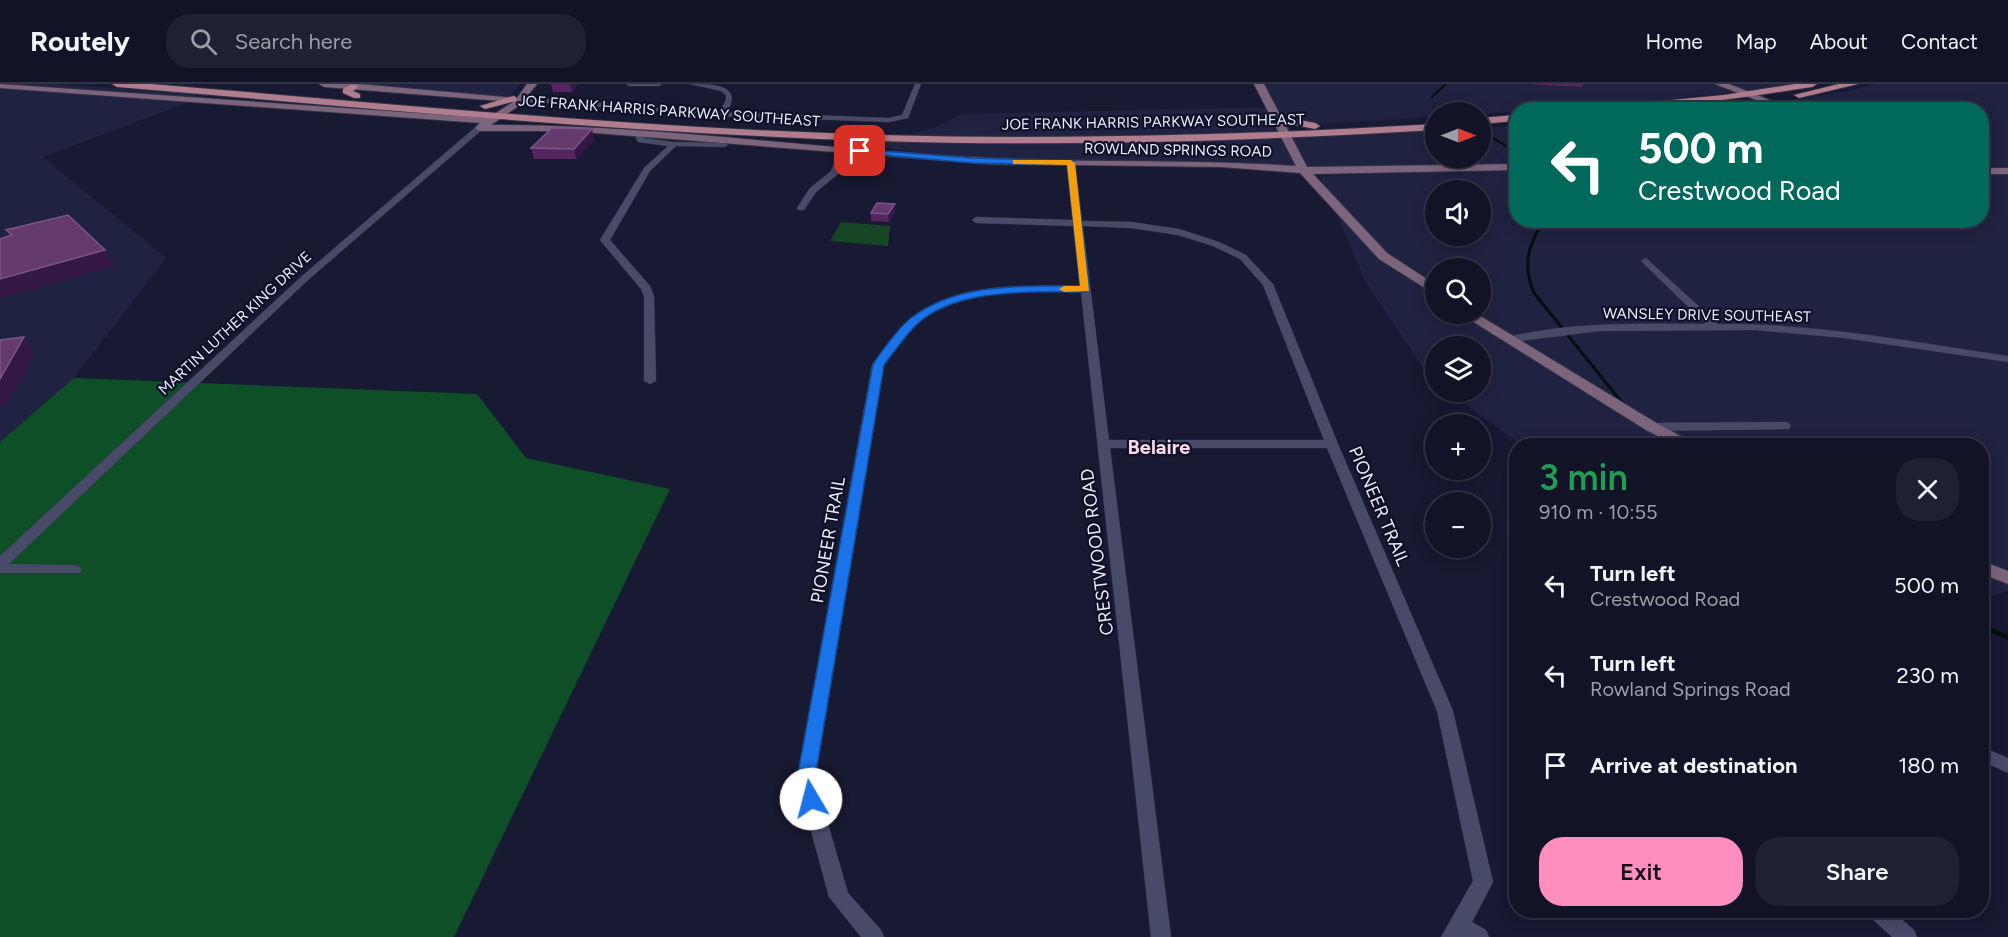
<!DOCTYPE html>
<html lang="en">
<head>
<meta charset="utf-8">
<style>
  :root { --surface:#121326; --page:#1f2032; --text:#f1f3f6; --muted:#9c9ea7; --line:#313243; --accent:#fd8ebe }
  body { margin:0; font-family:Figtree,sans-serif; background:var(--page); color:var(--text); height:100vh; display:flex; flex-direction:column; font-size:22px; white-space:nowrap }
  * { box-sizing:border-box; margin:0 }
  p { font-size:20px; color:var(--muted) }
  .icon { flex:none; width:33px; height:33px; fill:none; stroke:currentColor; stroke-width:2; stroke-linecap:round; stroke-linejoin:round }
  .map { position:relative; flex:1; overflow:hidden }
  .side { position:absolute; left:1509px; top:354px; width:480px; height:480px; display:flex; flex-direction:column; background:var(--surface); border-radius:24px; box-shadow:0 3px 15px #0003,0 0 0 2px var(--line) }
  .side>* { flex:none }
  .top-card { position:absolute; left:1509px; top:18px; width:480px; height:126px; border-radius:24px; box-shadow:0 3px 15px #0003,0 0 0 2px var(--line); background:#00695c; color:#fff; overflow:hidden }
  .needle { width:39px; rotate:90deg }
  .fabs { position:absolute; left:1425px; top:18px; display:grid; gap:12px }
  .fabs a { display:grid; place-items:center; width:66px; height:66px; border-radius:50%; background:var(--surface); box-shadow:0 3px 15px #0003,0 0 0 2px var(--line); font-size:30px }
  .pin { position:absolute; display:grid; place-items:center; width:51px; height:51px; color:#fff; margin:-26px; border-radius:12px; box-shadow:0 3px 9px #0006 }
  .me { position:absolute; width:66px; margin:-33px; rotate:352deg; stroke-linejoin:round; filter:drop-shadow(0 0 4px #0008) }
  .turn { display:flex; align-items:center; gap:21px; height:126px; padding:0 30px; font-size:27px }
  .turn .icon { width:78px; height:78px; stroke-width:2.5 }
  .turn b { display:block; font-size:42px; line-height:51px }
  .round { display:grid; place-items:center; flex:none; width:63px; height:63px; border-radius:24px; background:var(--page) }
  .headline { display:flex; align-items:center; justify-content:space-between; height:102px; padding:0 30px }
  h1 { font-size:36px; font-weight:600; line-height:45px; color:#1e9e55 }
  .primary-button { display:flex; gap:12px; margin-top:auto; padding:12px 30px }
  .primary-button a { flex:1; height:69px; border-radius:24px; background:var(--accent); color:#111; font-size:24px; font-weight:600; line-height:69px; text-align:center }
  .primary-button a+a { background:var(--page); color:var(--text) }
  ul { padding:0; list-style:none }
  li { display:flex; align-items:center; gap:18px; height:90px; padding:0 30px }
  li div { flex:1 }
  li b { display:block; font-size:22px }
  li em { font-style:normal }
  header { display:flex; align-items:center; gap:36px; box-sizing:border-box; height:84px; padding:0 30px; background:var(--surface); border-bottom:2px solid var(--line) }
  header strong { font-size:28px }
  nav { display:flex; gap:33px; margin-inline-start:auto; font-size:21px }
  .search { width:420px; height:54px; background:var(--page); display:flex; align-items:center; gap:15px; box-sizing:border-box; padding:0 21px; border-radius:24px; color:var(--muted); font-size:22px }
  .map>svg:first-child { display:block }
  .built { fill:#202241; fill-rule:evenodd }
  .green { fill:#174627 }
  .forest { fill:#0f4f28 }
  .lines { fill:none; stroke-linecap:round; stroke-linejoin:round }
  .stream-far3 { stroke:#021011; stroke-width:2 }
  .stream-far2 { stroke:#021011; stroke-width:3 }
  .stream-far1 { stroke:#021011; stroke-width:4 }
  .stream { stroke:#021011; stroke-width:5 }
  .street-casing { stroke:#333247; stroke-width:1 }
  .secondary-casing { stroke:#333247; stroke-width:2 }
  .primary-casing { stroke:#333247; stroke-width:2 }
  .street { fill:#484b68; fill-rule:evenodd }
  .secondary { fill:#7c647c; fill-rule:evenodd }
  .primary { fill:#b07d8f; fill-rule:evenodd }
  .wall { fill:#54255e }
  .shaded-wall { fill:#351745 }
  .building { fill:#643a6f; stroke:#795686; stroke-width:1.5 }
  .route { fill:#1a73e8; stroke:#114b97; stroke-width:1.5 }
  .slow { fill:#f59e0b }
  .labels { text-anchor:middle; stroke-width:4.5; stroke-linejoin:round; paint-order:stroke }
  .far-street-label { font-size:15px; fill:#e9ecfe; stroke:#0f1028 }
  .street-label { font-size:18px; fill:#e9ecfe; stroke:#0f1028 }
  .neighbourhood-label { font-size:20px; font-weight:bold; fill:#fad9e5; stroke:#0f1028 }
</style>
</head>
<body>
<header>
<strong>Routely</strong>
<div class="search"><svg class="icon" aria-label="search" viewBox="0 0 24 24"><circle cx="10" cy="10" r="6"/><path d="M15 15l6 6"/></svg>Search here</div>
<nav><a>Home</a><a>Map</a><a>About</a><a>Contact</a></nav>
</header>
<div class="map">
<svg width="2008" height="853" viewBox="0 0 2008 853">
  <rect width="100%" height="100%" fill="#181932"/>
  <!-- built -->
  <g class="built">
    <path d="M0,0H55L208,11L43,73L166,174L74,294L0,358Z"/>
    <path d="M355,0H521L511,11L500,13Z"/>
    <path d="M1262,0H1811L1587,23L1516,26V28L1481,30L1436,28L1435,33L1289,42Z"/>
    <path d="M1875,0H2008V507L1982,514V362L1521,361L1448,308H1480V262H1436L1435,298L1430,294L1366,199L1320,92L1513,85L1499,69L1508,81L1310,84L1241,78L1022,77L950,73L867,61L934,44L962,30L1272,23L1298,54L1435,46L1436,74H1480L1481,44L1516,42V136H1982V26L1734,25L1843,8ZM1436,106H1480V152H1436ZM1436,184H1480V230H1436Z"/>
  </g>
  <!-- green -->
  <path class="green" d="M841,138L890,142L888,162L830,157Z"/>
  <!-- forest -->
  <path class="forest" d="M74,294L477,310L526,374L670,405L454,853H0V358Z"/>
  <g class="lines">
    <!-- stream-far3 -->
    <g class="stream-far3">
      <path d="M1432,13L1446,0"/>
      <path d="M1483,48L1516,68"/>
    </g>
    <!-- stream-far2 -->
    <path class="stream-far2" d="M1544,136C1528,161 1522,181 1534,209L1619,315"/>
    <!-- stream-far1 -->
    <g class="stream-far1">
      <path d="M1618,314L1624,321"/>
      <path d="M1982,543L1996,548"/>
    </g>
    <!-- stream -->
    <path class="stream" d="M1992,547L2008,553"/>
    <!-- street casing -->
    <g class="street-casing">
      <g id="street">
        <path d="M626,0H662L659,2H629Z"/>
        <path d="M690,0C711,0 744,0 727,28L889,34L902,31L915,0H921L908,34L889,38L722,32L535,18L518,20L514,18L535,14L720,28L726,16V11L721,7Z"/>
        <path d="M477,42L484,44L308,196L9,480L75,481L80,483L82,486L80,489H0V472L302,192Z"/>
        <path d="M638,48L644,54L674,58L724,59L728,61L724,63L676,62L650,87L610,156L650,202L654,212L656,297L650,300L644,297V212L641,205L600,156L644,84L668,62L638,58L634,50Z"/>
        <path d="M840,63L847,65L838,90L816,108L804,126H798L797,124L810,104L831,87Z"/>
        <path d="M1068,77L1075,79L1082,137L1131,138L1179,145L1219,158L1246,171L1273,200L1338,360L1453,627L1493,798L1472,838L1486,846L1489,853H1441L1473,797L1437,627L1327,364H1110L1171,853H1151L1081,208C1026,208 961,203 916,241C903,252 894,268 884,281L815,695L848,809L881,846L884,853H861L829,813L797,695L872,281C883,266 894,250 907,238C953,197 1023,202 1080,202L1074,142L976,139L972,136L976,133L1073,136ZM1083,142L1131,144L1178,151L1213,162L1240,175L1263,201L1324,356H1109Z"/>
        <path d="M1646,174L1718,240C1815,239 1912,258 2008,272V278L1844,254L1755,246L1600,247L1512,258L1507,255C1513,250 1524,250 1533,248C1590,238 1648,240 1706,240L1643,179L1641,177Z"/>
        <path d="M1785,338L1789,339L1791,342L1789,345L1652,347L1646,343L1652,339Z"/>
        <path d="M1982,663L2008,674V689L1982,677Z"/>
        <path d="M1866,826H1891L1914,846L1917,853H1892L1869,832Z"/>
      </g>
    </g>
    <!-- secondary casing -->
    <g class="secondary-casing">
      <g id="secondary">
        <path d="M0,0L488,34L513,18L324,3L319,0H359L517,14L527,0H537L520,21L491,41C657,41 822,66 988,74C1091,79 1193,75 1296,82L1254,0H1264L1307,83L1516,80V86L1313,90L1387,169L1436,201V211L1379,175L1300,89L1221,83L988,80L569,47H480L475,44L480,39L0,4Z"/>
        <path d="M1715,0H1729L1772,17L1764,19Z"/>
        <rect x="1982" y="84" width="26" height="6"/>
        <path d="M1461,230H1477L1658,340L1699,362H1677L1646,346Z"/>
        <path d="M1982,477L2008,487V500L1982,490Z"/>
      </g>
    </g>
    <!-- primary casing -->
    <g class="primary-casing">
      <g id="primary">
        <path d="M112,0H151C393,20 636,44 880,51C1065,56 1250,51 1436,40V46C1250,57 1064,63 878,57C624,49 370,24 117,3Z"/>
        <path d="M1795,0H1817L1812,3C1739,14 1667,26 1594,26L1598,23L1724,11Z"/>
        <path d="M1839,0H1858L1799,14L1794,11Z"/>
        <path d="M350,1H356L358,3L353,7L360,10V14H354L343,9V5Z"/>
        <path d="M513,12L516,13V17L485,25L480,22Z"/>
        <path d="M1516,31V37L1480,40V34Z"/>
        <path d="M1278,32L1315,39L1320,42L1315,45L1275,37L1273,35Z"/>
      </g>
    </g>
    <!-- street -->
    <use href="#street" class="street"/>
    <!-- secondary -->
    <use href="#secondary" class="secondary"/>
    <!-- primary -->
    <use href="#primary" class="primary"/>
  </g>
  <!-- wall -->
  <g class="wall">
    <path d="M551,0H578L572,8H553Z"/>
    <path d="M1527,0H1583L1582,3Z"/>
    <path d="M594,56L576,75H534L531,64Z"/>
    <path d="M895,120V128L889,138L871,137V129Z"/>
  </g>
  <!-- shaded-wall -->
  <g class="shaded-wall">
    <path d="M570,0H578L572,8Z"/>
    <path d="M592,45L594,56L576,75L574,65Z"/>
    <path d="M895,120V128L889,138L888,130Z"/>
    <path d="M105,166L114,182L3,214L0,210V195Z"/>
    <path d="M24,253L34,270L8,319L0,321V295Z"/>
  </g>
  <!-- building -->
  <g class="building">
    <path d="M552,44L592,45L574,65L531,64Z"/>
    <path d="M877,119L895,120L888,130L871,129Z"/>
    <path d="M68,131L105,166L0,195V155L12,151L6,146Z"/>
    <path d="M24,253L0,295V256Z"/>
  </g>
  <!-- route -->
  <path class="route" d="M857,65L972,74L1074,77L1090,205L1085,208C1035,208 955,203 916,241C904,253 894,268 884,281L815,695L820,715L818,720L811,722L805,720L797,695L873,280C883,266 897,245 911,234C959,198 1023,202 1080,202L1067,81L972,79L860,69H857Z"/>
  <!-- slow -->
  <path class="slow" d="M1013,76H1071L1075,79L1089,207L1064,208L1059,205L1064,202H1080L1067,81L1016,80H1013Z"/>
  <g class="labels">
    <!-- far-street labels -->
    <g class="far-street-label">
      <text transform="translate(669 27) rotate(4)" y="5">JOE FRANK HARRIS PARKWAY SOUTHEAST</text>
      <text transform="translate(1153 38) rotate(-1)" y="5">JOE FRANK HARRIS PARKWAY SOUTHEAST</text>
      <text transform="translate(1178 66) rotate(1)" y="5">ROWLAND SPRINGS ROAD</text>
      <text transform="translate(1707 231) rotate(1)" y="5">WANSLEY DRIVE SOUTHEAST</text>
      <text transform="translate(235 239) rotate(-43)" y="5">MARTIN LUTHER KING DRIVE</text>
    </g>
    <!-- street labels -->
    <g class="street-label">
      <text transform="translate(1379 422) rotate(67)" y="6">PIONEER TRAIL</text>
      <text transform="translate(828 456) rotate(-80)" y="6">PIONEER TRAIL</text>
      <text transform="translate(1097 468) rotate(-97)" y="6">CRESTWOOD ROAD</text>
    </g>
    <!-- neighbourhood labels -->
    <g class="neighbourhood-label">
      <text x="1159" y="370">Belaire</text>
    </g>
  </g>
</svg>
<div class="fabs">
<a><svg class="needle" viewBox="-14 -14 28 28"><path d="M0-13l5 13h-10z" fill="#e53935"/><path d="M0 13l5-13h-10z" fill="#9c9ea7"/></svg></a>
<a><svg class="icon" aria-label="sound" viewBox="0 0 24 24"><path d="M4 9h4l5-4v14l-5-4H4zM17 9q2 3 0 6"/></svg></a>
<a><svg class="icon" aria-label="search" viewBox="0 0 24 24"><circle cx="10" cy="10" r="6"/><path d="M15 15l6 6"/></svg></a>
<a><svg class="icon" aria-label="layers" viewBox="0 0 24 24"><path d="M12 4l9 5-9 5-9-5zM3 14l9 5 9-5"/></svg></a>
<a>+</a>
<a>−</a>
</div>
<div class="pin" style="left:860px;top:67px;background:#d93025"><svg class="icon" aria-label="arrive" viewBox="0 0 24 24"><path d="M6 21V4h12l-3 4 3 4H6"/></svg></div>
<svg class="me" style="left:811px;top:715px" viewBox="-20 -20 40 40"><circle r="19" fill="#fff"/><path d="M0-13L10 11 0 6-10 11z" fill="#1a73e8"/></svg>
<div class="top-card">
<div class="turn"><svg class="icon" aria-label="left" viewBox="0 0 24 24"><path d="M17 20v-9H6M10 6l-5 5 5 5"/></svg><div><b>500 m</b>Crestwood Road</div></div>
</div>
<section class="side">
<div class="headline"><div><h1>3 min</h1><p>910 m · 10:55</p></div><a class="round"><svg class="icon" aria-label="close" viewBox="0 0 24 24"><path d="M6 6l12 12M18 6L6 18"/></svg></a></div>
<ul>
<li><svg class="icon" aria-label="left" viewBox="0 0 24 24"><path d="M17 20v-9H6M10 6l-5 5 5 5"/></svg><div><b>Turn left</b><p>Crestwood Road</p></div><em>500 m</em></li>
<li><svg class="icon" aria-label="left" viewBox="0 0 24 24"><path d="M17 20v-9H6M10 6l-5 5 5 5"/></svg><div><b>Turn left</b><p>Rowland Springs Road</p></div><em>230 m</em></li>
<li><svg class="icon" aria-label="arrive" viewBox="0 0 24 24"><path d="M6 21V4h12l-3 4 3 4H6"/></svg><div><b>Arrive at destination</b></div><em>180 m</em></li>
</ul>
<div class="primary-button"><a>Exit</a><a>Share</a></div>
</section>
</div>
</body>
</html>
